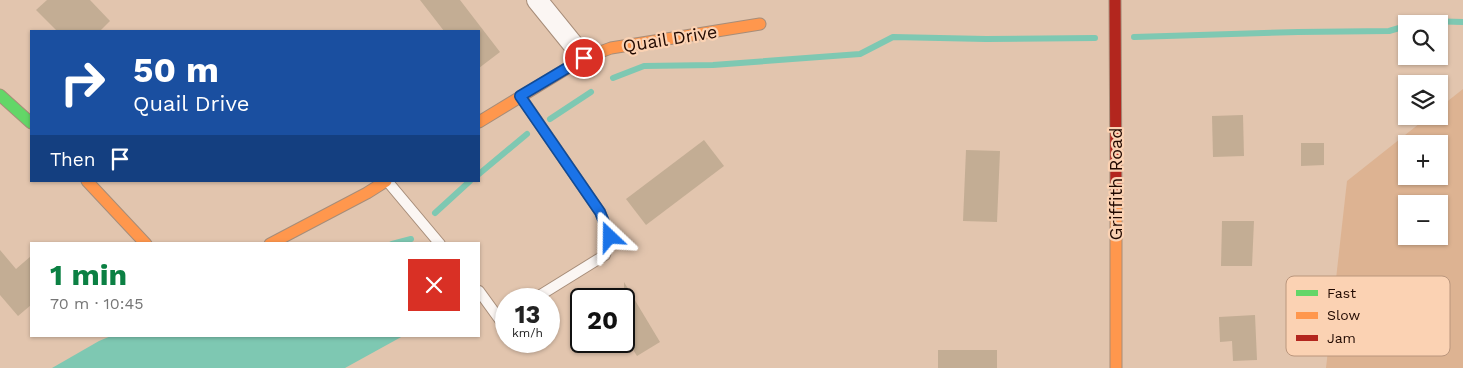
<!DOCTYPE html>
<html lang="en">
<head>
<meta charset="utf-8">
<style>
  :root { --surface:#fff; --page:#f6f6f6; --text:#222; --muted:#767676; --accent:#0b8043 }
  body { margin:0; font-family:"Work Sans",sans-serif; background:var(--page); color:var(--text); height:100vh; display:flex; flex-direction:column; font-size:19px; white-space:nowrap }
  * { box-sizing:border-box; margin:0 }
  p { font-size:16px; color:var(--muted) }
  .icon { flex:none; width:28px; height:28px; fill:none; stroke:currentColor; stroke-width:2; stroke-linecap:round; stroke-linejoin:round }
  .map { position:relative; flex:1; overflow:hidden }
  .details { position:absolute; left:30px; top:242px; width:450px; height:95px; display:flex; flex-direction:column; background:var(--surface); border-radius:0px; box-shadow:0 1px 4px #0004 }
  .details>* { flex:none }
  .hud { position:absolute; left:30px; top:30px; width:450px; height:152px; border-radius:0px; box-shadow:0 1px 4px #0004; background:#1a4fa0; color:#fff; overflow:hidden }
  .tools { position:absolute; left:1398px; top:15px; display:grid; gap:10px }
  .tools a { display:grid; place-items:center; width:50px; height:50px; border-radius:0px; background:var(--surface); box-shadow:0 1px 4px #0004; font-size:25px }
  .speed { position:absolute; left:495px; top:288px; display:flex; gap:10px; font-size:25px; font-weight:700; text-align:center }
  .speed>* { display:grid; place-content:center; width:65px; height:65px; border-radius:50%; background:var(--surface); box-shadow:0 1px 4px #0004; line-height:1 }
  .speed small { font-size:12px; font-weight:400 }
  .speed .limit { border:2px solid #111; border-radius:8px; background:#fff; color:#111 }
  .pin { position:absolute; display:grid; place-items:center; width:42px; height:42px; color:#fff; margin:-21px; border:2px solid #fff; border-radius:50%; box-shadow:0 1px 5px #0007 }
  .me { position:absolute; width:55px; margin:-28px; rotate:337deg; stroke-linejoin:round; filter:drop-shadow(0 0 4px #0008) }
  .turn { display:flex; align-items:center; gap:18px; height:105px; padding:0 20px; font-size:22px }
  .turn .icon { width:65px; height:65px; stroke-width:2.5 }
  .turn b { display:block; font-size:35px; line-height:42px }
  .then { display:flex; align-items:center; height:48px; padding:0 20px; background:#0003; gap:10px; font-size:19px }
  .round { display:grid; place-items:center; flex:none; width:52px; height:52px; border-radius:0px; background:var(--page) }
  .headline { display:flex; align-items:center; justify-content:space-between; height:85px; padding:0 20px }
  h1 { font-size:30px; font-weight:700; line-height:38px; color:var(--accent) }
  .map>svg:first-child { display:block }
  .green { fill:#ddb392; fill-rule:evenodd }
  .water { fill:#7ec8b2 }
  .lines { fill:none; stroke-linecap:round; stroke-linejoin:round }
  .stream { stroke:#7ec8b2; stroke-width:6 }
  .building { fill:#c3ad94 }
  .lane-casing { stroke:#a78d79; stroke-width:12 }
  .street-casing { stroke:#a78d79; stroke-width:22 }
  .fast-casing { stroke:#a78d79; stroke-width:13 }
  .slow-casing { stroke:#a78d79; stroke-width:13 }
  .jam-casing { stroke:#a78d79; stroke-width:13 }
  .lane { stroke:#fbf6f3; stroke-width:10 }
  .street { stroke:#fbf6f3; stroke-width:20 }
  .fast { stroke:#63d668; stroke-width:11 }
  .slow { stroke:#ff974d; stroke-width:11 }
  .jam { stroke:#b3261e; stroke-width:11 }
  .route-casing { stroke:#114b97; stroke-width:12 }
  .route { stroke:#1a73e8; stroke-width:9 }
  .labels { text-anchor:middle; stroke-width:4.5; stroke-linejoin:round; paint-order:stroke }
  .street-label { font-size:18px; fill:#210900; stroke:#fbd2b3 }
  .key { fill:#fbd2b3; stroke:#ba967d; stroke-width:1 }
  .key-label { font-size:14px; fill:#210900 }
</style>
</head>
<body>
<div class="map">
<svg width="1463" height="368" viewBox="0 0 1463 368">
  <rect width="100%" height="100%" fill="#e2c5ae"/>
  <!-- green -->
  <path class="green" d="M1463,89V368H1326L1347,181L1429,116H1439V108ZM1406,144H1439V176H1406ZM1406,204H1439V236H1406Z"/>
  <!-- water -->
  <path class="water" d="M111,336H403L345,368H52L99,341Z"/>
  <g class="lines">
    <!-- stream -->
    <g class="stream">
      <path d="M1416,24L1426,21L1463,22"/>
      <path d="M1134,37L1298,32L1389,31L1406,26"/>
      <path d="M613,78L644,66L713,65L860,54L893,37L986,39L1095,38"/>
      <path d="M550,119L591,92"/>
      <path d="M479,174L527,134"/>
      <path d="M435,213L470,181"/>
      <path d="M392,244L411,239"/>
    </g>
  </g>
  <!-- building -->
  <g class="building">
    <path d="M47,0H90L110,21L100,31H57L36,10Z"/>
    <path d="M420,0H460L500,52L479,68V31H444Z"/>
    <path d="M1243,115L1244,156L1213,157L1212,116Z"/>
    <path d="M704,140L724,166L646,225L626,199Z"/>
    <path d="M1301,143H1324V165L1301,166Z"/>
    <path d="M966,150L1000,151L997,222L963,221Z"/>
    <path d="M1222,221H1254L1252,266H1221Z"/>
    <path d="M0,250L16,269L31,256V305L18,316L0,295Z"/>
    <path d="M624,282L660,342L637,356L624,335Z"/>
    <path d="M1255,315L1257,360L1233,361L1232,341L1220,342L1219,317Z"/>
    <rect x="938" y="350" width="59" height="18"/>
  </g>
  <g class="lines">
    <!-- lane casing -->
    <g class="lane-casing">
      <g id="lane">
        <path d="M521,97L600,212L610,237L605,255L534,299"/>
        <path d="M388,182L440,244"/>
        <path d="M479,291L500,320L506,316"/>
      </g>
    </g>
    <!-- street casing -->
    <g class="street-casing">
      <path id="street" d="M537,0L584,58"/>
    </g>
    <!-- fast casing -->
    <g class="fast-casing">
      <path id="fast" d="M0,95L31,123"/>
    </g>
    <!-- slow casing -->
    <g class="slow-casing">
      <g id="slow">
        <path d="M479,122L584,58L611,48L760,24"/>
        <path d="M87,181L146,244"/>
        <path d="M1116,195V368"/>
        <path d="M270,244L367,193L386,181"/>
      </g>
    </g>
    <!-- jam casing -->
    <g class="jam-casing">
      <path id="jam" d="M1115,0L1116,195"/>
    </g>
    <!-- lane -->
    <use href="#lane" class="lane"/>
    <!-- street -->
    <use href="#street" class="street"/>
    <!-- fast -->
    <use href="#fast" class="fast"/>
    <!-- slow -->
    <use href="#slow" class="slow"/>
    <!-- jam -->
    <use href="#jam" class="jam"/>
  </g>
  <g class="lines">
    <!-- route casing -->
    <g class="route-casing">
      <path id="route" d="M584,58L520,96L600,212L610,237"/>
    </g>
    <!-- route -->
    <use href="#route" class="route"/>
  </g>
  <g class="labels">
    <!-- street labels -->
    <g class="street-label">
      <text transform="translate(670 39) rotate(-9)" y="6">Quail Drive</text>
      <text transform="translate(1116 184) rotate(-90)" y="6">Griffith Road</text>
    </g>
  </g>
  <!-- legend -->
  <rect x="1286" y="276" width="164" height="80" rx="8" class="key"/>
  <rect x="1296" y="290" width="22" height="6" fill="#63d668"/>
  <rect x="1296" y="312" width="22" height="7" fill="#ff974d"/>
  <rect x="1296" y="335" width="22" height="6" fill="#b3261e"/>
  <g class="key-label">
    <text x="1327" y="298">Fast</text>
    <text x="1327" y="320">Slow</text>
    <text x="1327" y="343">Jam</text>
  </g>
</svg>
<div class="tools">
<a><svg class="icon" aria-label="search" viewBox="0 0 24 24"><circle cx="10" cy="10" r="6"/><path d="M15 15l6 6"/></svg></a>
<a><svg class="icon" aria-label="layers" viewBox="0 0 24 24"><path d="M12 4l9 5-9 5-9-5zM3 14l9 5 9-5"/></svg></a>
<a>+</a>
<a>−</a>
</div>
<div class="speed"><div>13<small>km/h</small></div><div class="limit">20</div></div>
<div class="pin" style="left:584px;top:58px;background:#d93025"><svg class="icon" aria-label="arrive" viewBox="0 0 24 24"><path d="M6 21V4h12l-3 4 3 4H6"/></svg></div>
<svg class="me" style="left:610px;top:237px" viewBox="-20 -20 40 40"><path d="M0-17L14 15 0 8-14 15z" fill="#1a73e8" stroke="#fff" stroke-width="4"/></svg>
<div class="hud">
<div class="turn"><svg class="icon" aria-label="right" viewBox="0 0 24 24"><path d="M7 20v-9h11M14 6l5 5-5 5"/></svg><div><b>50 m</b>Quail Drive</div></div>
<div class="then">Then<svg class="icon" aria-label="arrive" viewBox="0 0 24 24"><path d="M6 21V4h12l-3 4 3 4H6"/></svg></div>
</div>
<section class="details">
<div class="headline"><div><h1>1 min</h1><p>70 m · 10:45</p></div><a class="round" style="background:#d93025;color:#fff"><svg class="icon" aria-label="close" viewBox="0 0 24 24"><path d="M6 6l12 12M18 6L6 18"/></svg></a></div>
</section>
</div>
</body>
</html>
